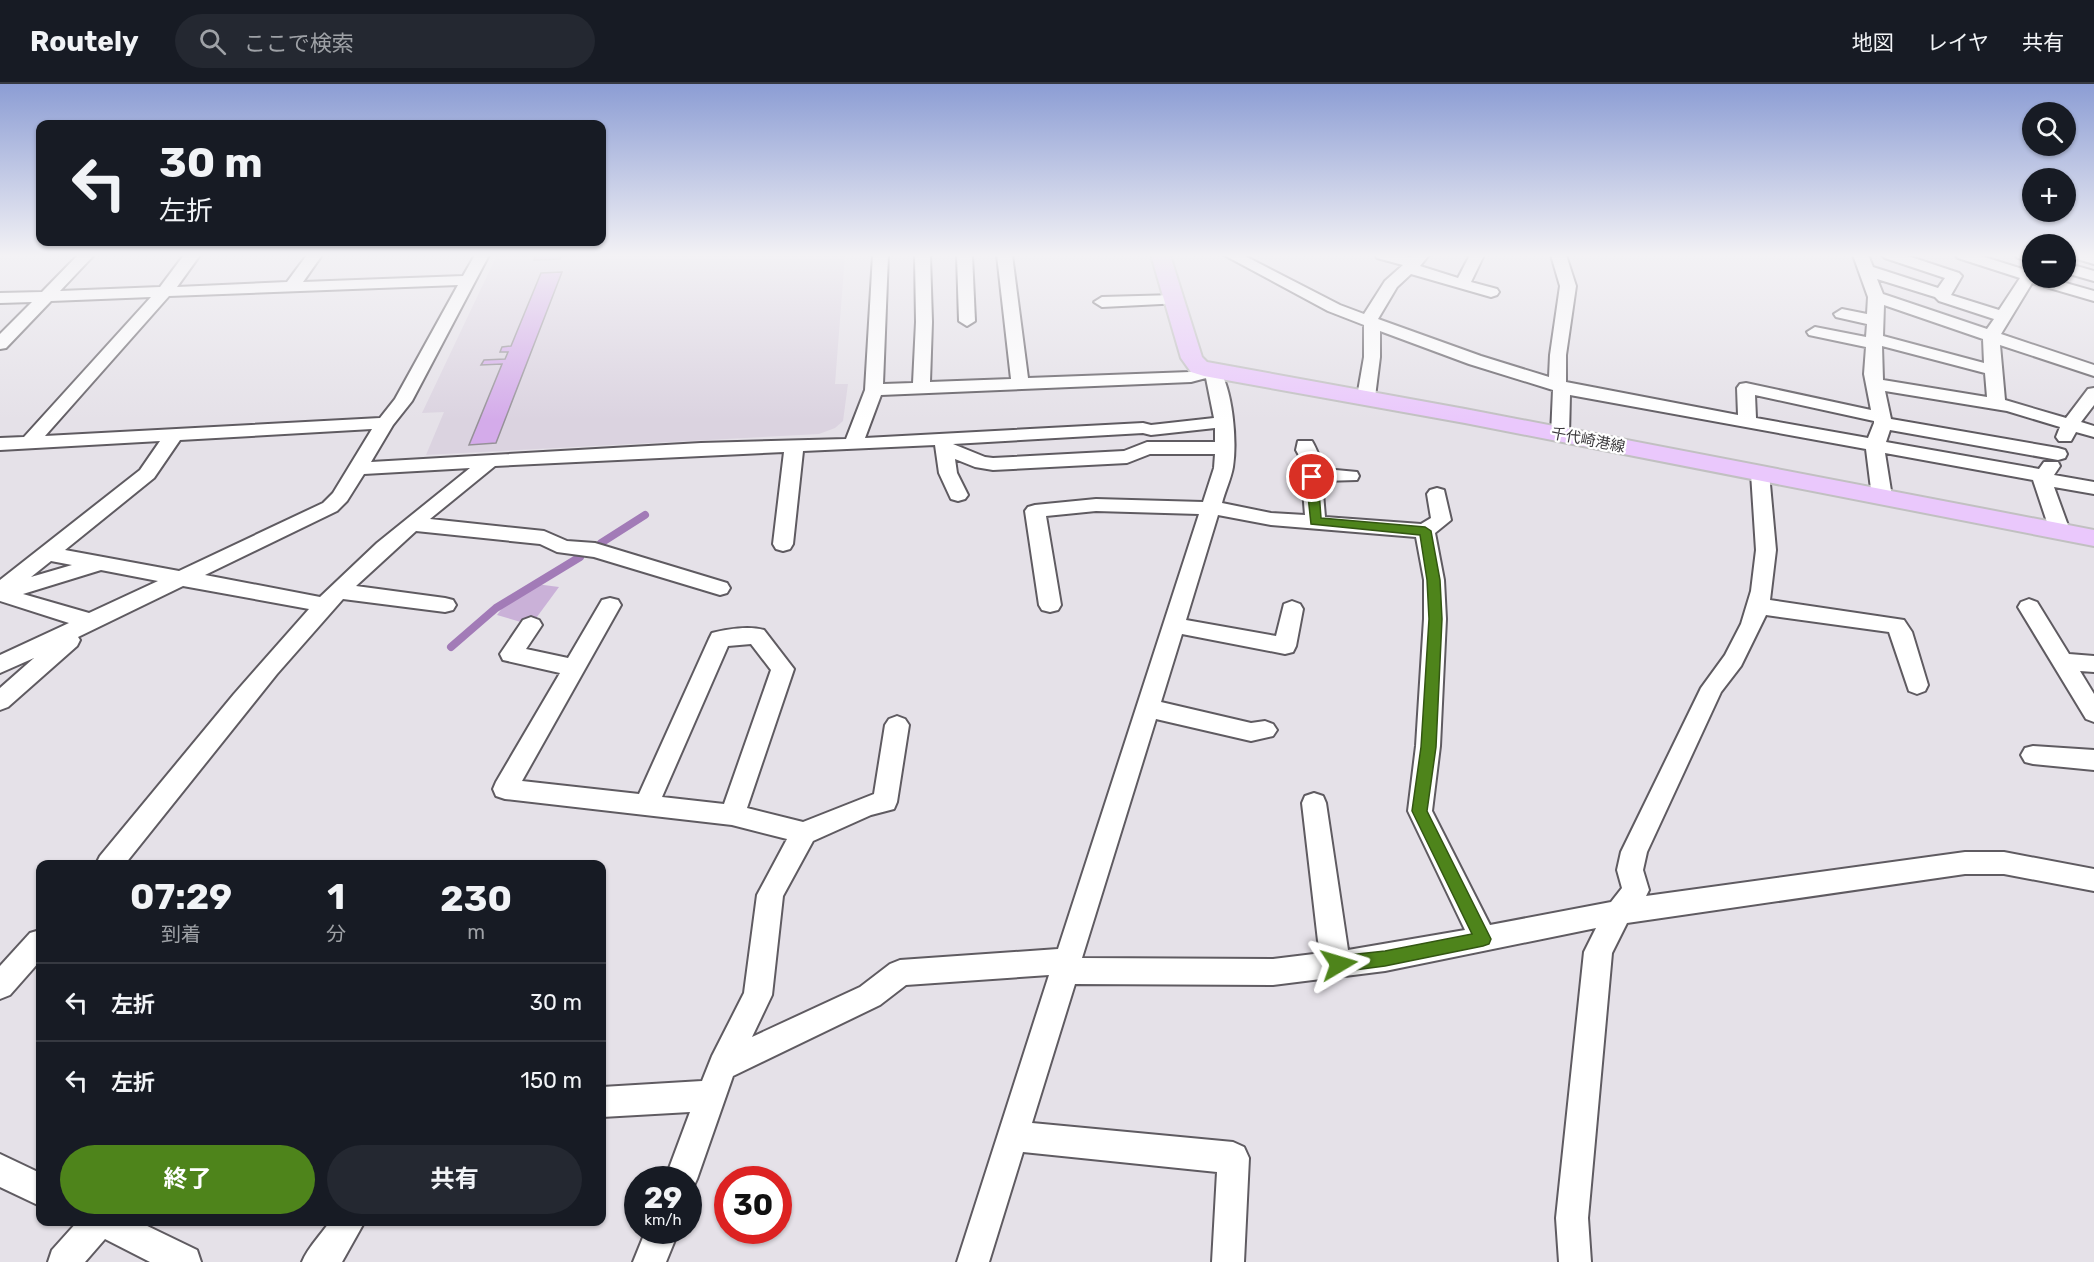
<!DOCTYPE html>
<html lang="ja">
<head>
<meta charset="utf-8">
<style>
  :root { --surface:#171b24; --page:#242831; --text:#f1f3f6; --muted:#9ea1a6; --line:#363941; --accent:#4e841b }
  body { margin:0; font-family:Rubik,"Noto Sans JP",sans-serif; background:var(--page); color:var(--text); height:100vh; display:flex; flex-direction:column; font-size:22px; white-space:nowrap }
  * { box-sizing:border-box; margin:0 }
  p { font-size:20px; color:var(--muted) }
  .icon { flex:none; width:33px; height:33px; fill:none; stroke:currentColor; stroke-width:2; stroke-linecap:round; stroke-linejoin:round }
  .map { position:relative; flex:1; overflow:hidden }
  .drawer { position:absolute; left:36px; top:776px; width:570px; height:366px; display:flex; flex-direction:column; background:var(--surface); border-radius:12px; box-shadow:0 2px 4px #0004 }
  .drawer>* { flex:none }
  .banner { position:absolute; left:36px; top:36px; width:570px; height:126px; border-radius:12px; box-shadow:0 2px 4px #0004; background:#171b24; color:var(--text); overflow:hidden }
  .fabs { position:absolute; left:2022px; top:18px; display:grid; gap:12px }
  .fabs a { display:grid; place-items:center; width:54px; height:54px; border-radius:50%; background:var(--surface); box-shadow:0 2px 4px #0004; font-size:30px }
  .speed { position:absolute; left:624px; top:1082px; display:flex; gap:12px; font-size:30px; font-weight:700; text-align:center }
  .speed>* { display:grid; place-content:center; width:78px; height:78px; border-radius:50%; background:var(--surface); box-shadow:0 2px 4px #0004; line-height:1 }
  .speed small { font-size:15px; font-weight:400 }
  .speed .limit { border:9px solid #d22; background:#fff; color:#111 }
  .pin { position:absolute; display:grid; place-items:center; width:51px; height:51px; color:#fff; margin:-26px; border:3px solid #fff; border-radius:50%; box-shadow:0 2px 6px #0007 }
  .me { position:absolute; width:66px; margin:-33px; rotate:83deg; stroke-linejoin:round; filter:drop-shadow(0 0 4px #0008) }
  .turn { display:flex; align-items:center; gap:21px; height:126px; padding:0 24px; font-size:27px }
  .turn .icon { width:78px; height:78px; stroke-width:2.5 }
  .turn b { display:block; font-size:42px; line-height:51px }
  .eta { display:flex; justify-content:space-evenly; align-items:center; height:102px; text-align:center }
  .eta b { font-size:36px; font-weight:700; line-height:42px }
  .primary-button { display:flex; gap:12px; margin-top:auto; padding:12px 24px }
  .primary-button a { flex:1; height:69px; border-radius:36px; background:var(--accent); color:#fff; font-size:24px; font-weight:700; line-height:69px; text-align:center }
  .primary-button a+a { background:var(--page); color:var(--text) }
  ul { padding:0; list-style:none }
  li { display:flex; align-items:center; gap:18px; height:78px; padding:0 24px; border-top:2px solid var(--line) }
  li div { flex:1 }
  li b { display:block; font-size:22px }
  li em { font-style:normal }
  header { display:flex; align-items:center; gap:36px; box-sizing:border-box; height:84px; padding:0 30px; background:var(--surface); border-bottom:2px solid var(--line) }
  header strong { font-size:28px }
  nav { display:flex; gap:33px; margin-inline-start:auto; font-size:21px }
  .search { width:420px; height:54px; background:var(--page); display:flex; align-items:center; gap:15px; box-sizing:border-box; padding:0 21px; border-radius:33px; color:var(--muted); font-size:22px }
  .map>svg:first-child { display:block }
  .built { fill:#dbd3e0 }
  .green { fill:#cab1d8 }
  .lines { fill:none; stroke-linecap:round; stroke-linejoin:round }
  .stream { stroke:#a27bb7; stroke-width:8 }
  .building { fill:#d4abea; stroke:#959197; stroke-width:1.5 }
  .minor-casing { stroke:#5f5b61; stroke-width:4 }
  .major-casing { stroke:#c1c0c1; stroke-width:4 }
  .minor { fill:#fff; fill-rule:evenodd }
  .major { fill:#eac8fc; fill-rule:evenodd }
  .route { fill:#4e841b; stroke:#335612; stroke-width:1.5 }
  .labels { text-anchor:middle; stroke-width:4.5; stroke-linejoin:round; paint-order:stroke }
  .street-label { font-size:15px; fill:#3c3a3d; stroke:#fff }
</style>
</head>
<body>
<header>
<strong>Routely</strong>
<div class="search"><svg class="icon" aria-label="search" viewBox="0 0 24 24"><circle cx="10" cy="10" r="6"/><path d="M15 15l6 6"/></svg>ここで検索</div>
<nav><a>地図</a><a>レイヤ</a><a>共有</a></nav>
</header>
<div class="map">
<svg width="2094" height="1178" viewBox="0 0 2094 1178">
  <rect width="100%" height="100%" fill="#e5e1e8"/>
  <!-- built -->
  <path class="built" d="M497,171H845L835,300H848L843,337L835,344L819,350L426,371L444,328L422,329Z"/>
  <!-- green -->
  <path class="green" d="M536,500L559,503L531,541L497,531L503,523Z"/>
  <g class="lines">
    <!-- stream -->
    <g class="stream">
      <path d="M601,459L645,431"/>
      <path d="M451,563L496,524L580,473"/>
    </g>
  </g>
  <!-- building -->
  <g class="building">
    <path d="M536,171H561L560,175L534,176Z"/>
    <path d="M562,188L496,359L469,361L502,280L481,281L484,276L505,275L508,268H500L502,263L511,262L541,189Z"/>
  </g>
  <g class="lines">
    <!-- minor casing -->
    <g class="minor-casing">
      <g id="minor">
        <path d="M78,171H94L60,207L160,203L184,171H200L177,203L287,198L307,171H322L303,198L463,192L475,171H489L412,317L393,341L371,378L701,359L846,355L865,306L873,171H888L883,300L913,299L916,238L915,171H930L932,238L930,298L1011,295L997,171H1012L1028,294L1190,288L1212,282L1218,283C1233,306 1237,357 1233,383C1231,395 1225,407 1222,419L1271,429L1305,431L1302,393L1308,388L1296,366L1298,357H1312C1317,365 1320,376 1325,385L1357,388L1359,392L1357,396L1322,397L1325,433L1421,440L1431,434L1427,410L1430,406L1437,404L1444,406L1451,436L1435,449L1444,496L1446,535L1440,662L1432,727L1490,841L1611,818L1622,804L1617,786L1621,768L1701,604L1725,571L1741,540L1751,507L1756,466L1751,389L1753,385H1767L1769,389L1776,466L1770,516L1904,536L1912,548L1928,601L1925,607L1917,610L1909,607L1889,548L1766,531L1741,582L1721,608L1647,768L1643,786L1649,806L1646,812L1965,768H2004L2094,785V807L2004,790H1965L1627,839L1612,869L1588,1134L1591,1178H1559L1556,1134L1584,868L1596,844L1385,887L1273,901L1075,900L1032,1039L1233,1058L1244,1063L1249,1074L1244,1178H1212L1217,1088L1023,1068L989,1178H957L1049,891L906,901L880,921L733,992L697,1095L692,1106L688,1108V1095H665L690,1028L602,1033V1003L702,997L712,972L744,909L757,811L787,755L732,741L505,715L496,712L493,705L496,698L560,589L503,576L500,570L523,536L531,533L539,536L542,541L526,565L568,574L602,516L610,514L618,516L621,521L522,697L639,710L709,555L712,549C727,545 749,542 764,546L794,585L747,724L803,738L874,710L885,641L889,635L897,632L905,635L909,641L897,718L894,725L871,731L813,757L783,812L772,911L752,953L860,903L890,880L900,876L1058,865L1199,430L1096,427L1046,432L1061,521L1058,526L1050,528L1042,526L1039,521L1025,427L1028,423L1035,421L1096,415L1203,418L1214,384L1215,370H1150L1127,379L993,386L975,383L955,375L957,389L968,411L965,415L958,417L951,415L939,389L935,361L803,367L793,460L790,465L783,467L776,465L773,460L784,368L495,382L430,435L544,447L567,457L595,459L727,499L730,504L727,509L720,511L594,473L557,468L540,460L416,447L356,502L445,514L453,516L456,521L453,526L445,528L343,515L277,590L125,780H96L100,772L234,610L309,525L183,502L78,553L80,556L77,562L8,623L0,626V604L34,574L0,589V571L69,539L0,517V496L140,386L160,357L0,366V354L24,353L151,213L51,217L6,264L0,265V250L32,218L0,219V209L42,208ZM458,201L395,315L380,334L45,352L169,212ZM1206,294L1214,334L1151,341L1143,339L865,354L881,311L1191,298ZM1215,344V358H1147L1124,367L993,374L985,373L953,360L1143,349L1151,351ZM372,345L333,409L323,419L179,487L65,466L154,394L180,356ZM470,384L377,459L320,513L205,491L337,427L347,417L364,390ZM1218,431L1271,441L1416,453L1424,496V535L1416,662L1408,727L1465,846L1348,866L1326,719L1323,712L1314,709L1305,712L1302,719L1318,857L1322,869L1273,875L1082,874L1156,635L1251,657L1273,652L1277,646L1273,640L1265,637L1251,639L1161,618L1182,550L1285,570L1293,568L1296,562L1303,525L1300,520L1292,517L1284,520L1276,552L1186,536ZM51,477L72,481L31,493ZM101,486L158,497L89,529L23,510ZM751,560L771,586L724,720L662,713L728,562Z"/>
        <path d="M957,171H972L975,237L967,242L959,237Z"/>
        <path d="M1224,171H1243L1340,221L1364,230L1385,197L1403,181L1377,174L1375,171H1400L1411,173L1413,171H1429L1420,182L1458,194L1470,171H1484L1471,198L1497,205L1499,208L1497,211L1491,213L1411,190L1397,203L1378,235L1481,272L1549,293L1550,271L1560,202L1551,171H1566L1576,202L1566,271V298L1738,331L1737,304L1740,300L1746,299L1871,326L1864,290L1866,263L1809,251L1807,248L1815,243L1866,253L1867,240L1836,233L1834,230L1842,225L1867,230L1868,213L1853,171H1868L1873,183L1938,204L1945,194L1885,174L1882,171H1905L1959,189L1962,192L1951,211L1999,226L2020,194L1958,174L1955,171H1978L2032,188V194H2048L2094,207V217L2032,199L2001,250L2094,281V292L2000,261L2005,316L2066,334L2088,305L2094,304V321L2081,338L2094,342V353L2076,348L2071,357H2059L2056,353L2060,343L2007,327L1885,307L1891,335L2058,364L2065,366L2067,370L2065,374L2058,376L1890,346L1886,358L2039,385L2044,378H2058L2060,382L2054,391L2094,398V410L2054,403L2070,447L2067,452L2060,454L2053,452L2050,447L2033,396L1885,369L1892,413L1889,417L1882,419L1875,417L1872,413L1866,365L1570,311L1569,351L1566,355H1554L1551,351L1553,306L1469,280L1380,247V273L1375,313L1372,317H1360L1357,313L1364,273V241L1328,227ZM1877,195L1935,213L1939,217L1994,235L1987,245L1883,210ZM1884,221L1983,255L1984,279L1883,252ZM1882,262L1985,289L1987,313L1883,296ZM1755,311L1874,337V339L1868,354L1756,334Z"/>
        <path d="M2015,171H2032V178L2018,174Z"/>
        <path d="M2071,171H2094V180L2074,174Z"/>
        <path d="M2066,179L2094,187V197L2066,189Z"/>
        <path d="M1175,211L1181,213L1183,216L1181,219L1102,223L1094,218L1102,213Z"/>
        <path d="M2029,515L2037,518L2069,570L2094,572V588L2080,587L2094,610V638L2086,635L2018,523L2021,518Z"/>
        <path d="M2033,662L2094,666V686L2033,680L2025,678L2021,671L2025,664Z"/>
        <path d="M40,846V877L10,911L0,915V882L30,849Z"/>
        <path d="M0,1070L40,1089V1122L0,1103Z"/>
        <path d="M78,1137H137L197,1166L201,1178H150L105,1155L85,1178H48L52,1166Z"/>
        <path d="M330,1137H365L342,1178H302C308,1163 321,1151 330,1137Z"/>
        <path d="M646,1146H679L666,1178H633Z"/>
      </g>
    </g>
    <!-- major casing -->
    <g class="major-casing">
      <path id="major" d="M1151,171H1170L1202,273L1207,278L1465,325L2094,446V462L1465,339L1204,292L1191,288L1181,274Z"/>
    </g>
    <!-- minor -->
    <use href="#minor" class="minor"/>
    <!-- major -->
    <use href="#major" class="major"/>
  </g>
  <!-- sky -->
  <linearGradient id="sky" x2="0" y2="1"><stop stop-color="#8c9dd4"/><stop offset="0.51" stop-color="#f3f2f5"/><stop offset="1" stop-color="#f3f2f5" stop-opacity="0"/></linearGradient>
  <rect width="2094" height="336" fill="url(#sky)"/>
  <!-- route -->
  <path class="route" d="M1312,389L1318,393L1321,434L1425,443L1431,447L1440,496L1442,535L1436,663L1427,727L1491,855L1489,860L1483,862L1385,882L1339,888L1333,885L1330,880L1333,875L1339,872L1385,867L1472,850L1412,727L1421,663L1429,535L1427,496L1420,451L1311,440L1306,393Z"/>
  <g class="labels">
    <!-- street labels -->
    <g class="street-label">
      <text transform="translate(1588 356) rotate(11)" y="5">千代崎港線</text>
    </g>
  </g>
</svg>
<div class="fabs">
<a><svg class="icon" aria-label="search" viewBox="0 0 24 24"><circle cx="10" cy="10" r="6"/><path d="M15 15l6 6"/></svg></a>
<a>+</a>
<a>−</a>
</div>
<div class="speed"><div>29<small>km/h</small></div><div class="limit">30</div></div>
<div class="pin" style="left:1312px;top:393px;background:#d93025"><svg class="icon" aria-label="arrive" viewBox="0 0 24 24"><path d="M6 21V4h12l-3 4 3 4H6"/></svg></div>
<svg class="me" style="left:1339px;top:880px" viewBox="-20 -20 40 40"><path d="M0-17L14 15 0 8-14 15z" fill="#4e841b" stroke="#fff" stroke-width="4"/></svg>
<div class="banner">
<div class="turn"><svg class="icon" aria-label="left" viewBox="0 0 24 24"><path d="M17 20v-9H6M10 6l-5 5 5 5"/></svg><div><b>30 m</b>左折</div></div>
</div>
<section class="drawer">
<div class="eta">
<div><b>07:29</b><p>到着</p></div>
<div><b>1</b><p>分</p></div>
<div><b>230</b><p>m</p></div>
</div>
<ul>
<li><svg class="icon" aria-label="left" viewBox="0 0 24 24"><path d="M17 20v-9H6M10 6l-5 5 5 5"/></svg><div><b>左折</b></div><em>30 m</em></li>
<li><svg class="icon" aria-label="left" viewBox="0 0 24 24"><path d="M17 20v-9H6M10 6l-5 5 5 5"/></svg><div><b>左折</b></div><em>150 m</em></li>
</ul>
<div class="primary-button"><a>終了</a><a>共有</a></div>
</section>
</div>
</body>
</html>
